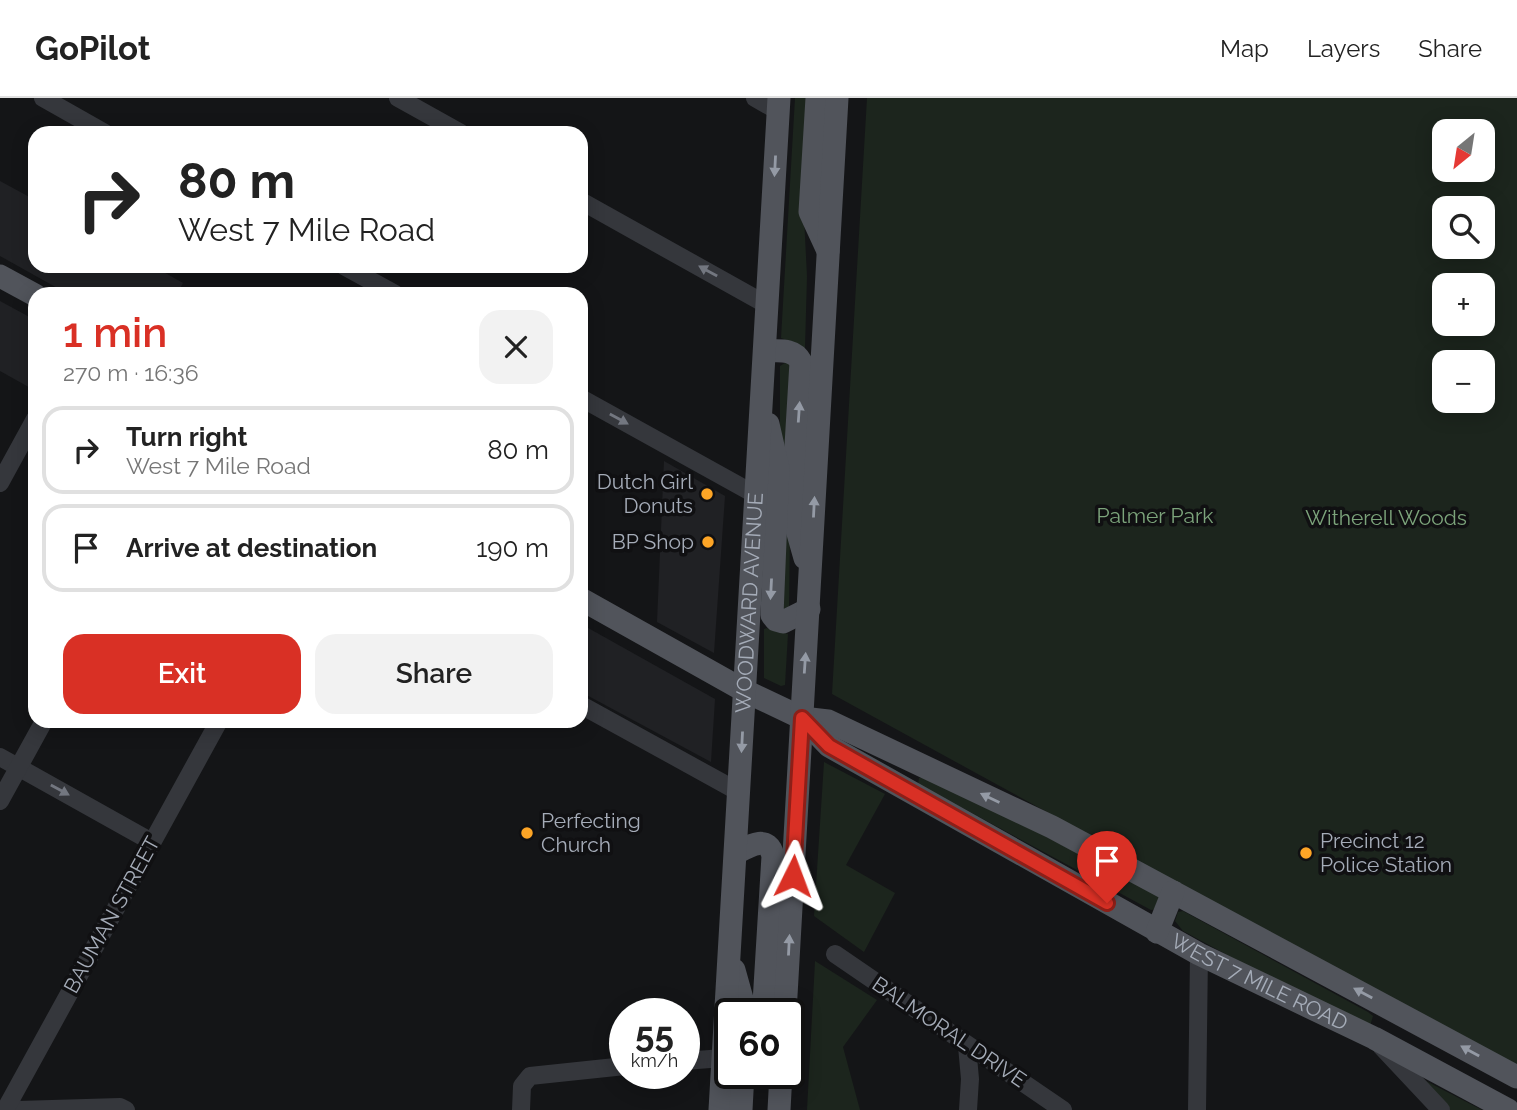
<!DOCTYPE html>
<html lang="en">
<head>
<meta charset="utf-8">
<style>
  :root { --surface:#fff; --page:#f2f2f2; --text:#222; --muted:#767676; --line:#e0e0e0; --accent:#d93025 }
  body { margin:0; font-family:Raleway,sans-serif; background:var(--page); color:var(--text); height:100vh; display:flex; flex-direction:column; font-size:26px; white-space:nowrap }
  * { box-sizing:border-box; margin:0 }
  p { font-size:23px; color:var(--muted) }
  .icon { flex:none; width:38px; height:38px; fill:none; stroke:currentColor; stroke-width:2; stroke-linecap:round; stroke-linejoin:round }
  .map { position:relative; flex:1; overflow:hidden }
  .sheet { position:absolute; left:28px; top:189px; width:560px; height:441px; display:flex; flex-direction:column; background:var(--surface); border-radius:21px; box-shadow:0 4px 18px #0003 }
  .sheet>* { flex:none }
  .hud { position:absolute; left:28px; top:28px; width:560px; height:147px; border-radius:21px; box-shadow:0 4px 18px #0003; background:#fff; color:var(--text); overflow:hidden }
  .needle { width:46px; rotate:210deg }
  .fabs { position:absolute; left:1432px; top:21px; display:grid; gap:14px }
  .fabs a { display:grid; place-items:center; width:63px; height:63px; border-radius:14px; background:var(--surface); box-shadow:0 4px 18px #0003; font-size:35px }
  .speed { position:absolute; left:609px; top:900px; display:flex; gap:14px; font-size:35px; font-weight:700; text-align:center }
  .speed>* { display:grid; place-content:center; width:91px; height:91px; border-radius:50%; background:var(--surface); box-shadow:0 4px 18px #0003; line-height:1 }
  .speed small { font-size:18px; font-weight:400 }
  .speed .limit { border:4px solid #111; border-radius:10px; background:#fff; color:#111 }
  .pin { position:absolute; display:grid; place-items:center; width:60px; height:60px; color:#fff; margin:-72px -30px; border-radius:50% 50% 50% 0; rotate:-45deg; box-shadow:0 0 7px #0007 }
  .pin .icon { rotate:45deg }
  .me { position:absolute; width:77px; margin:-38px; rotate:3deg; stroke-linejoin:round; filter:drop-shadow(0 0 5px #0008) }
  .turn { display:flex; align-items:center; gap:24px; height:147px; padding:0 35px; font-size:32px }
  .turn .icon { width:91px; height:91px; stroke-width:2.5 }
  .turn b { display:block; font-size:49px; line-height:60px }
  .round { display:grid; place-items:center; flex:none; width:74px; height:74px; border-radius:21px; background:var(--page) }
  .headline { display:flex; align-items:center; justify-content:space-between; height:119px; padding:0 35px }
  h1 { font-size:42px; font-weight:600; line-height:52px; color:var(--accent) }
  .primary-button { display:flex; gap:14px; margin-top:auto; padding:14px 35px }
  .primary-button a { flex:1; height:80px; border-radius:21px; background:var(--accent); color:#fff; font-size:28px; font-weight:600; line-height:80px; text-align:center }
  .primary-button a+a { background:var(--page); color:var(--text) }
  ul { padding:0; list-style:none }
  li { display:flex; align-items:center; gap:21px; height:88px; margin:0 14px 10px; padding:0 21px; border:4px solid var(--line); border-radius:21px }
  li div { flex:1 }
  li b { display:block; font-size:26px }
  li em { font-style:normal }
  header { display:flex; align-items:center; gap:42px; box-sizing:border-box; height:98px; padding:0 35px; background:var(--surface); border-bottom:2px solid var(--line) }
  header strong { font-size:33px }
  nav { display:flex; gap:38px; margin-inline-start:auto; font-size:24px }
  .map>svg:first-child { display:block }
  .built { fill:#202124 }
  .green { fill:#1c251d; fill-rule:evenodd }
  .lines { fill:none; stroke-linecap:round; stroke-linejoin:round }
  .minor { stroke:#35373c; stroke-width:18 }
  .major { stroke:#51545b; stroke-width:23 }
  .oneway { fill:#949aa5 }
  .oneway2 { fill:#737780 }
  .route-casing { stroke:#8d1f18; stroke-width:18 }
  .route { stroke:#d93025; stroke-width:12 }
  .poi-dot { fill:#fda526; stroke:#101012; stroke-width:2.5 }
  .labels { text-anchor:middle; stroke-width:7; stroke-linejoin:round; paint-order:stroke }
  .poi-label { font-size:21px; fill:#a5acb8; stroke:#101012; text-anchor:end }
  .park-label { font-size:21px; fill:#7ca47b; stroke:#101012 }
  .street-label { font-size:21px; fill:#a5acb8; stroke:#101012 }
</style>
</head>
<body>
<header>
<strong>GoPilot</strong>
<nav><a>Map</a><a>Layers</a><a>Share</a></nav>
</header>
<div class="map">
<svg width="1517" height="1012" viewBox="0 0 1517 1012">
  <rect width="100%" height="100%" fill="#141517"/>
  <!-- built -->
  <g class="built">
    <path d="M0,83L35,102V168H153L183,185L177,196H68L0,158Z"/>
    <path d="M0,203L35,222L34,292L0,273Z"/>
    <path d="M664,363L725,398L714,555L657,524Z"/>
    <path d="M581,526L715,601L711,664L581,594Z"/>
  </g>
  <!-- green -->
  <g class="green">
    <path d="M795,0H811L804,119L807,178L805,250L803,251L798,246L781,240Z"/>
    <path d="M867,0H1517V972L832,596ZM1444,33H1482V72H1444ZM1444,110H1482V149H1444ZM1444,187H1482V226H1444ZM1444,264H1482V303H1444Z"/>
    <path d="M785,265H792L789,513L780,515V268Z"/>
    <path d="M767,530L788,536L785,587L781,588L764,580V531Z"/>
    <path d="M824,664L885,696L846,767L895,795L864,854L814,818Z"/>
    <path d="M923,679L1023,727L1154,794L1159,800L1156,811L1151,812L922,688L918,686L919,680Z"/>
    <path d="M1183,813L1368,914L1373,918L1370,928L1356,927L1183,833L1175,823L1178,814Z"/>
    <path d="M815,863L877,902L843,949L860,1012H807Z"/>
    <path d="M1424,982L1482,1012H1448Z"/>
  </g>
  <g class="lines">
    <!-- minor -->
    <g class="minor">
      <path d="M43,0L105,35"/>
      <path d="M398,0L461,35"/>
      <path d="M755,0L778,13"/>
      <path d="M581,103L767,207"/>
      <path d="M344,168L395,196"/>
      <path d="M581,300L756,397"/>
      <path d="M0,385L35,321"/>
      <path d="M581,607L739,694"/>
      <path d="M0,659L152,744"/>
      <path d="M0,703L44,623"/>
      <path d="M835,856L1063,1012"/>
      <path d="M967,948L970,981L968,1012"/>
      <path d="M1381,948L1441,1012"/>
      <path d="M684,963L723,960"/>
      <path d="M9,1006L18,1012L120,1009L126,1012"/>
      <path d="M5,1012L219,623"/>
      <path d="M521,1012L522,988L530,978L625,968"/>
      <path d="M1197,1012L1199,856"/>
    </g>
    <!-- major -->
    <g class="major">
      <path d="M817,0L810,114L828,153"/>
      <path d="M0,178L35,197"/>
      <path d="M765,253C779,253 794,250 801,264L792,414L805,460"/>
      <path d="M768,326L778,370L772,517L776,522L783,524L809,511"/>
      <path d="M581,501L745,593L802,620L828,623L1052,729L1517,979"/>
      <path id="s1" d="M802,620L829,648L1199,856L1374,940L1508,1012"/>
      <path d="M736,755C749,748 768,736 773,758L764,905L767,915"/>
      <path d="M1157,834L1173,794"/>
      <path d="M734,872L746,915"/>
      <path d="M785,915L837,0"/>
      <path id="s2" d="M720,1012L779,0"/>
      <path d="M741,1012L743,975"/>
      <path d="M779,1012L781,975"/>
    </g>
  </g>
  <!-- one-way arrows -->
  <defs><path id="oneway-solid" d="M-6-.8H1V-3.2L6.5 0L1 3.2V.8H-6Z" transform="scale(1.75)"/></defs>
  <g class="oneway">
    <use href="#oneway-solid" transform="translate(775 68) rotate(93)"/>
    <use href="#oneway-solid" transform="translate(799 314) rotate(-86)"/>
    <use href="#oneway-solid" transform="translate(814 409) rotate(-87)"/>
    <use href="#oneway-solid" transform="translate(771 491) rotate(93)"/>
    <use href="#oneway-solid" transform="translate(805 565) rotate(-86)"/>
    <use href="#oneway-solid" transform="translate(742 644) rotate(93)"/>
    <use href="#oneway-solid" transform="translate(990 700) rotate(-154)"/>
    <use href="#oneway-solid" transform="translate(789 847) rotate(-87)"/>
    <use href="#oneway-solid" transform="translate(1363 895) rotate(-152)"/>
    <use href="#oneway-solid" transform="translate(1470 953) rotate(-151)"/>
  </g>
  <g class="oneway2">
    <use href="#oneway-solid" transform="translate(708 173) rotate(-151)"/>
    <use href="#oneway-solid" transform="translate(619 321) rotate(29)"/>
    <use href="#oneway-solid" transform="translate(60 692) rotate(29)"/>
  </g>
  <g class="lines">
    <!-- route casing -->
    <g class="route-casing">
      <path id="route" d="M793,778L802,620L829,648L1107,805"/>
    </g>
    <!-- route -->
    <use href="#route" class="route"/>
  </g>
  <!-- markers -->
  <g class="poi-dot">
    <circle cx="707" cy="396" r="7"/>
    <circle cx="708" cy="444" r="7"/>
    <circle cx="527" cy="735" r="7"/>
    <circle cx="1306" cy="755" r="7"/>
  </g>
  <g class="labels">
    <!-- poi labels -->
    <g class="poi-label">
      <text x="693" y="391">Dutch Girl<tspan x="693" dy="24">Donuts</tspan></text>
      <text x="694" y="451">BP Shop</text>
      <text x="541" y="730" text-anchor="start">Perfecting<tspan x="541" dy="24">Church</tspan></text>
      <text x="1320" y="750" text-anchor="start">Precinct 12<tspan x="1320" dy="24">Police Station</tspan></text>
    </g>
    <!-- park labels -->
    <g class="park-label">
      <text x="1155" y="425">Palmer Park</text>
      <text x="1386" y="427">Witherell Woods</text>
    </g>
    <!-- street labels -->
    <g class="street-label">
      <text dy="7" stroke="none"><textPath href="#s2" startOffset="508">WOODWARD AVENUE</textPath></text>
      <text transform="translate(112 817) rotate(-61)" y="7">BAUMAN STREET</text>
      <text dy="7" stroke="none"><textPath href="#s1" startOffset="530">WEST 7 MILE ROAD</textPath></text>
      <text transform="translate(949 934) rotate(34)" y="7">BALMORAL DRIVE</text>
    </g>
  </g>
</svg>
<div class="fabs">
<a><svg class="needle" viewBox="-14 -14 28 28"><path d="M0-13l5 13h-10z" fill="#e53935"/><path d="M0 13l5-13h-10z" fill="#767676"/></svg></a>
<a><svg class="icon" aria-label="search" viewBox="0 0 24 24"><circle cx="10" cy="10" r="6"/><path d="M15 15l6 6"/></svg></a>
<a>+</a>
<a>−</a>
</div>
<div class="speed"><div>55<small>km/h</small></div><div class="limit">60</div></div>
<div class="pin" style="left:1107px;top:805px;background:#d93025"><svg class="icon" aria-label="arrive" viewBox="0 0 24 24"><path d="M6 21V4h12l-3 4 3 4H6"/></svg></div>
<svg class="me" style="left:793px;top:778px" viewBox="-20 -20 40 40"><path d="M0-17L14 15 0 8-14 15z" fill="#d93025" stroke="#fff" stroke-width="4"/></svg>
<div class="hud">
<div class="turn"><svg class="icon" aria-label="right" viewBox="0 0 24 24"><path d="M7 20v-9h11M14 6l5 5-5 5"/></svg><div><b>80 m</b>West 7 Mile Road</div></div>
</div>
<section class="sheet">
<div class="headline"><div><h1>1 min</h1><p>270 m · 16:36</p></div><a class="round"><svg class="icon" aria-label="close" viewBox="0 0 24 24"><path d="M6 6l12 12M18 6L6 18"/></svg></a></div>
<ul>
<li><svg class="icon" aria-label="right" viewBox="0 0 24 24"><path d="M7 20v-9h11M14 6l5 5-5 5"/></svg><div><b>Turn right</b><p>West 7 Mile Road</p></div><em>80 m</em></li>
<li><svg class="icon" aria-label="arrive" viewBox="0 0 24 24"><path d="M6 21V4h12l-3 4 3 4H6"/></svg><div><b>Arrive at destination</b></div><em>190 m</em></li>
</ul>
<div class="primary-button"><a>Exit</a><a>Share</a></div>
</section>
</div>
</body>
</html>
